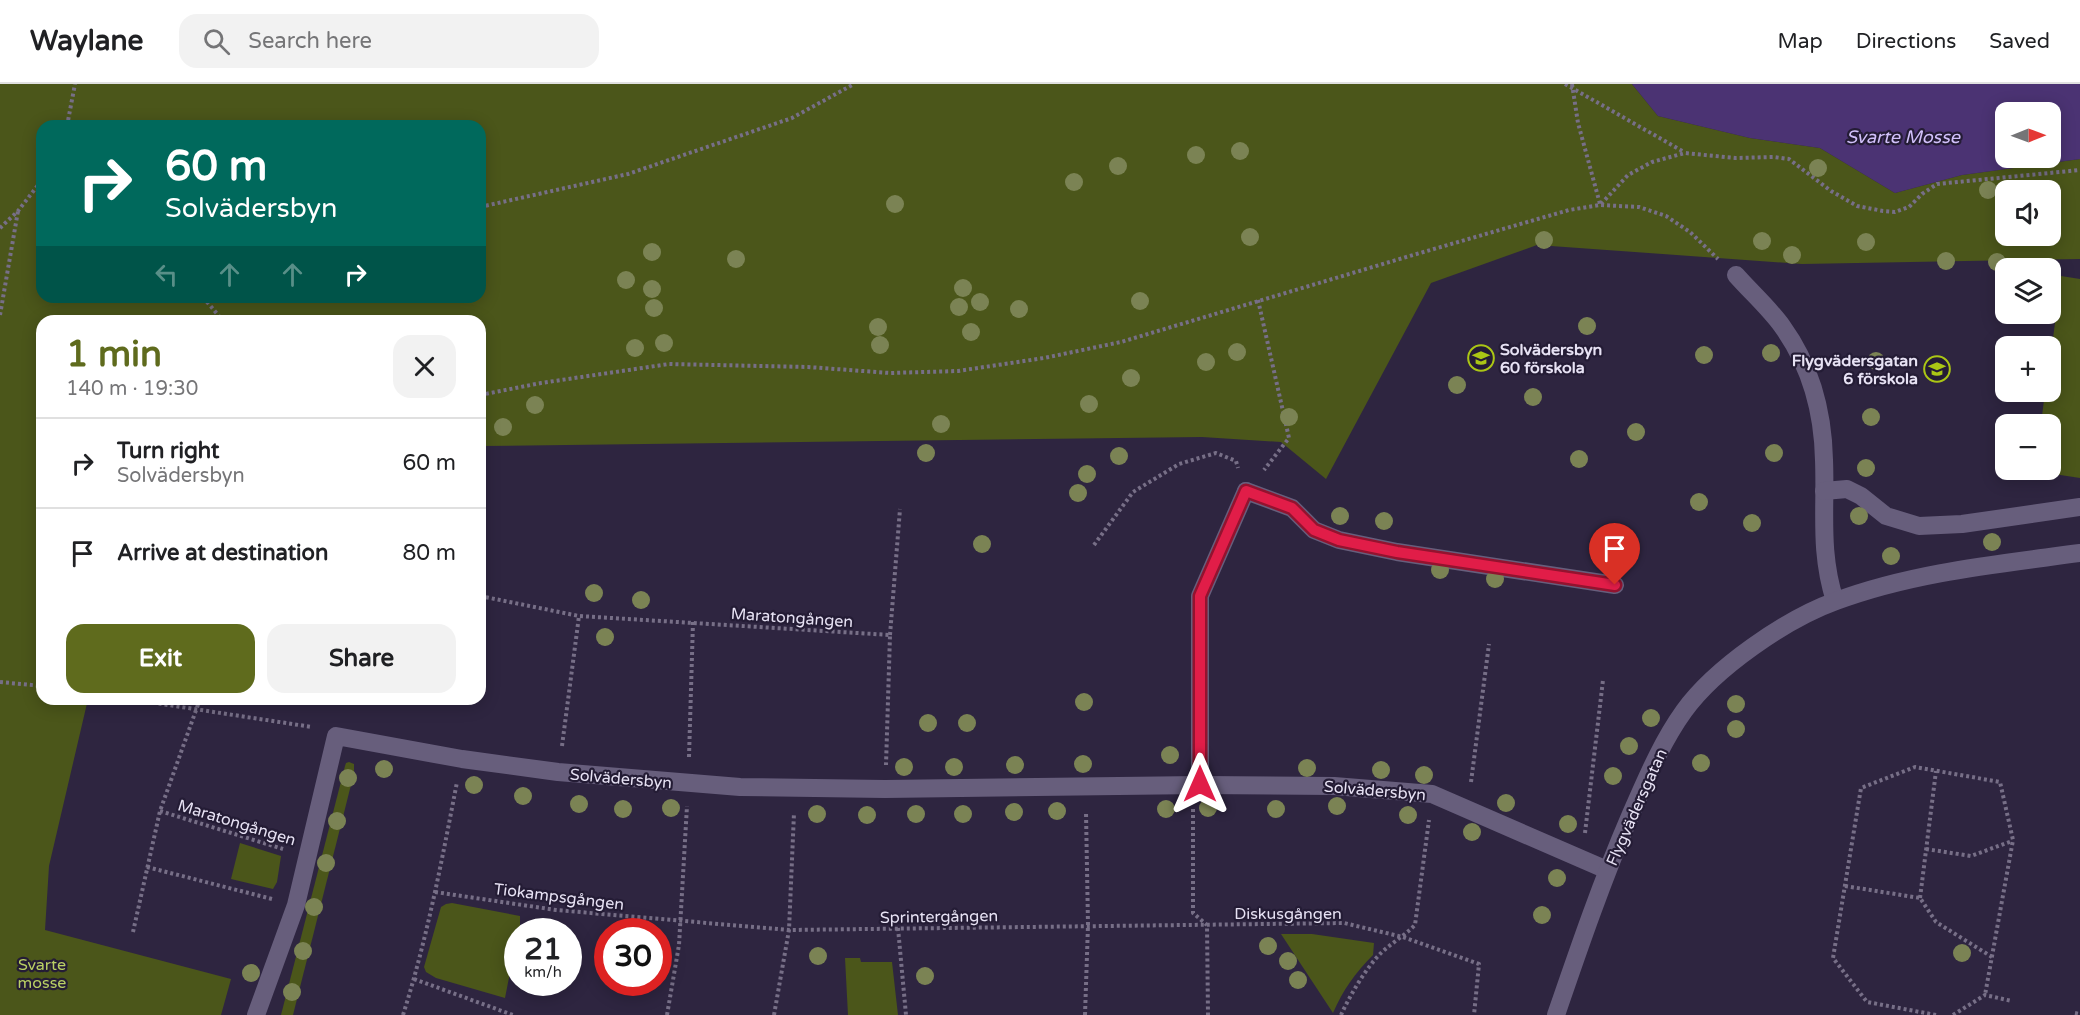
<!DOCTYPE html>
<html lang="en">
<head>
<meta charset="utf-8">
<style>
  :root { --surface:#fff; --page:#f2f2f2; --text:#202124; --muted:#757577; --line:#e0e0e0; --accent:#5f6b1d }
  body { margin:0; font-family:"Varela Round",sans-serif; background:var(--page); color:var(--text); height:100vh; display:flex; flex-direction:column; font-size:22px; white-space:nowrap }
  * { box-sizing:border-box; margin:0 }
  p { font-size:20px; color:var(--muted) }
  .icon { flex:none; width:33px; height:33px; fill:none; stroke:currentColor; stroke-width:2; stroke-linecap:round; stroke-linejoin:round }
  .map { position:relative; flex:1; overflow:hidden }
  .sheet { position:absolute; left:36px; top:231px; width:450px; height:390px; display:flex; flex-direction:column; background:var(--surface); border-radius:18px; box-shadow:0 3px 15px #0003 }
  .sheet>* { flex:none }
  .hud { position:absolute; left:36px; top:36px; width:450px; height:183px; border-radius:18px; box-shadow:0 3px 15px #0003; background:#00695c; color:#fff; overflow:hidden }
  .needle { width:39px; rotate:89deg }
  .buttons { position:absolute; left:1995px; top:18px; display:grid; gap:12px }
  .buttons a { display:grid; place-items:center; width:66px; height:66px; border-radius:12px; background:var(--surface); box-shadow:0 3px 15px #0003; font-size:30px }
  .speed { position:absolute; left:504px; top:834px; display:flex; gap:12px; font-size:30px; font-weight:700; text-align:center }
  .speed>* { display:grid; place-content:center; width:78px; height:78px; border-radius:50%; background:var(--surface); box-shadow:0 3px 15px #0003; line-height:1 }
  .speed small { font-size:15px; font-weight:400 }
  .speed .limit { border:9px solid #d22; background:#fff; color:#111 }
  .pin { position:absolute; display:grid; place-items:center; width:51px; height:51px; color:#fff; margin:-62px -26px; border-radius:50% 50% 50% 0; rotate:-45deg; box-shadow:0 0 6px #0007 }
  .pin .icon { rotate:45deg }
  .me { position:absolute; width:66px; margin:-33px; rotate:0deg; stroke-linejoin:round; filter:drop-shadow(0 0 4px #0008) }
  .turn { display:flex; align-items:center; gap:21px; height:126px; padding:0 30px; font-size:27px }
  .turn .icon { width:78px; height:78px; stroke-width:2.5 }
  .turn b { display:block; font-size:42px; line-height:51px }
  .lanes { display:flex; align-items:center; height:57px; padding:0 30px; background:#0003; justify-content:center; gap:30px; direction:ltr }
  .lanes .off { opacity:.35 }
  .round { display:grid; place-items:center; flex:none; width:63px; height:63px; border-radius:18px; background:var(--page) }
  .headline { display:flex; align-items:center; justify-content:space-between; height:102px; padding:0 30px }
  h1 { font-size:36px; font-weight:800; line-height:45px; color:var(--accent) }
  .action { display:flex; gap:12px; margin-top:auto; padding:12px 30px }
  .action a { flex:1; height:69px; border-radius:18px; background:var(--accent); color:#fff; font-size:24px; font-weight:800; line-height:69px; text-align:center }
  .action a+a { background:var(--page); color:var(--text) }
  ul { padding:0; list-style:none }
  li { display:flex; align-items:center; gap:18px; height:90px; padding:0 30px; border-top:2px solid var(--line) }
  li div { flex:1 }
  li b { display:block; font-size:22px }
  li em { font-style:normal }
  header { display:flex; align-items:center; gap:36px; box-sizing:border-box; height:84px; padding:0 30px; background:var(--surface); border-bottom:2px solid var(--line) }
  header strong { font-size:28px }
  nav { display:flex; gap:33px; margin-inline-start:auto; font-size:21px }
  .search { width:420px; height:54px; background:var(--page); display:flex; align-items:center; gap:15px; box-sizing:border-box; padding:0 21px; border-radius:18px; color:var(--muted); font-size:22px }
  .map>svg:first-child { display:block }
  .green { fill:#4b561a; fill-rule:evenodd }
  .water { fill:#4b3373; fill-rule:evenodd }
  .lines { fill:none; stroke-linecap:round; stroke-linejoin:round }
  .path { stroke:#776f87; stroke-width:4; stroke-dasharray:3 3; stroke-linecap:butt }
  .service { stroke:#675e7c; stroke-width:18 }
  .minor { stroke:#675e7c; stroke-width:18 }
  .tree { fill:#7b8354 }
  .route-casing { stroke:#92132f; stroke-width:15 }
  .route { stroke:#e11d48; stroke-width:10 }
  .labels { text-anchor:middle; stroke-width:4.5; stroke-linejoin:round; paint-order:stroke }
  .poi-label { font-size:16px; font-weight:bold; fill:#e7e2f4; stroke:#241c35; text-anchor:start }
  .street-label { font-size:16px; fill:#e7e2f4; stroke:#241c35 }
  .park-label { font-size:16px; fill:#bad064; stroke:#241c35 }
  .water-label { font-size:18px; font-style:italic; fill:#d1c0fa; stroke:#241c35 }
</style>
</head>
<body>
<header>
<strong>Waylane</strong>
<div class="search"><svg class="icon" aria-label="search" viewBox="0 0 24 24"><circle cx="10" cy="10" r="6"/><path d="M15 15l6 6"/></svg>Search here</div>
<nav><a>Map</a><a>Directions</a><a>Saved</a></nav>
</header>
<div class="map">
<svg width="2080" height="931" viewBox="0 0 2080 931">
  <rect width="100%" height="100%" fill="#2e2540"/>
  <!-- green -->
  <g class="green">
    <path d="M0,0H1632L1658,32L1750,54L1820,64L1895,109L1962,91L2080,75V175L1802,180L1537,161L1431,199L1326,395L1281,358L1202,353L480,362V237H42V615H88L49,782L45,846L231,895L221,931H0ZM42,42H480V213H42ZM2006,106H2050V152H2006Z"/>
    <path d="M2061,192L2080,195V394L2034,387V386H2050V340H2041L2045,308H2050L2051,270Z"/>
    <path d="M349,678L354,680V689L293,931H281L345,682L346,679Z"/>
    <path d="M240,759L281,772L277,798L273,805L231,795Z"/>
    <path d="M452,819L520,832V847L518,848L505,914L436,894L426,888L424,883L441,823L446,820Z"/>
    <path d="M1281,850H1312L1374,859L1373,871C1355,889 1343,906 1333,929Z"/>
    <path d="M845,874H860L861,878H892L898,931H848Z"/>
  </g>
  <!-- water -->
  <path class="water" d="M1632,0H2080V75L1962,91L1895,109L1820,64L1750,54L1658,32ZM2006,28H2050V74H2006Z"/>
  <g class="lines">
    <!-- path -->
    <g class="path">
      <path d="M1565,0L1684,68"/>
      <path d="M1572,0L1578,39L1600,120"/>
      <path d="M67,42L75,0"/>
      <path d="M1601,120L1628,91L1652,78L1685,69L1735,74L1774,73L1789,75L1831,107L1857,122L1883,127L1895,128L1909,123L1922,110L1937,100L2080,86"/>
      <path d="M480,123L628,90L792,34L854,0"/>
      <path d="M0,144L18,127L42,96"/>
      <path d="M203,213L223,237"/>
      <path d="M1258,216L1289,354L1264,386"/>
      <path d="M0,231L18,127"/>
      <path d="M480,311L541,299L669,280L808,283L890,289L958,287L1044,274L1121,258L1413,171L1569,126L1600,121L1639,123L1666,132L1690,148L1718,175"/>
      <path d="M1094,461L1133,408L1179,380L1216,369L1236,377L1238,384"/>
      <path d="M480,512L579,532L890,551L886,681"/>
      <path d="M890,551L900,425"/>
      <path d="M0,598L42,602"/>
      <path d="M129,615L312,643"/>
      <path d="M562,662L579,532"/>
      <path d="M689,673L693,538"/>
      <path d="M1471,698L1489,560"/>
      <path d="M1193,725V829L1207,841L1208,931"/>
      <path d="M160,727L283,765"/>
      <path d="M1585,749L1603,596"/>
      <path d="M1926,765L1971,772L2012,757"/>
      <path d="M147,783L272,815"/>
      <path d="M1845,802L1920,814L1936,838L1992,873"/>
      <path d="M435,808L556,826L789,846L1344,839L1403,853L1479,880L1474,931"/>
      <path d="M1920,814L1936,687"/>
      <path d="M898,844L906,931"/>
      <path d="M133,848L160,727L200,615"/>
      <path d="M414,895L513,931"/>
      <path d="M2075,929L2080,930"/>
      <path d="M403,931C427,855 442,776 457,698"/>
      <path d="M667,931L679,861L687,722"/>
      <path d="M774,931L789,846L794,729"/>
      <path d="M1085,931L1088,841L1086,728"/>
      <path d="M1341,931C1349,913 1367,882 1382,868C1393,858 1404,852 1415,841L1429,736"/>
      <path d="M1936,931L1867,918L1833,874L1861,704L1915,683L2000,698L2013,756L1985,911"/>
      <path d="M1953,931L1985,911L2012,917"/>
    </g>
    <!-- service -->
    <g class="service">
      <path d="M1736,191C1751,208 1769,224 1782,242C1811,282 1823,327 1824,376C1826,426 1819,467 1835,517"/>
      <path d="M1246,407L1292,424L1314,446L1339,456L1397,468L1615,501"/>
      <path d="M1824,407L1847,405L1861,412L1886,432L1919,442L1962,440L2080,423"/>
    </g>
    <!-- minor -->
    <g class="minor">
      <path d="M1200,701V512L1246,407"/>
      <path d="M256,931L296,821L336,652L462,675L558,688L740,703L885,705L1200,701L1334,702L1432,710L1607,786"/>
      <path d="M1556,931C1579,864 1602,797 1630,732C1646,696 1661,659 1684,627C1715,584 1786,535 1836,517C1914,488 1999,480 2080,469"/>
    </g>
  </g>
  <!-- trees -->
  <g class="tree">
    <circle cx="1240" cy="67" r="9"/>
    <circle cx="1196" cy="71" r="9"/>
    <circle cx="1118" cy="82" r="9"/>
    <circle cx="1818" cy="84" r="9"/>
    <circle cx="1074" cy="98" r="9"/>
    <circle cx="1988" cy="106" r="9"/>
    <circle cx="895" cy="120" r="9"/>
    <circle cx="1250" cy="153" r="9"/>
    <circle cx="1544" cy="156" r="9"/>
    <circle cx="1762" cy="157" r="9"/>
    <circle cx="1866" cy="158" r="9"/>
    <circle cx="652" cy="168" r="9"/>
    <circle cx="1792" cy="171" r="9"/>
    <circle cx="736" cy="175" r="9"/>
    <circle cx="1946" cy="177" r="9"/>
    <circle cx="1997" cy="178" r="9"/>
    <circle cx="626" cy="196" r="9"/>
    <circle cx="963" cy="204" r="9"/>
    <circle cx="652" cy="205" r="9"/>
    <circle cx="1140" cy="217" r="9"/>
    <circle cx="980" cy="218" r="9"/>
    <circle cx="959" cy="223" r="9"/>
    <circle cx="654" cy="224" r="9"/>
    <circle cx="1019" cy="225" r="9"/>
    <circle cx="1587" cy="242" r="9"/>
    <circle cx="878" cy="243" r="9"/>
    <circle cx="971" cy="248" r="9"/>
    <circle cx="664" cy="259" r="9"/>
    <circle cx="880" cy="261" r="9"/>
    <circle cx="635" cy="264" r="9"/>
    <circle cx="1237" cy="268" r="9"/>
    <circle cx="1771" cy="269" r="9"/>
    <circle cx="1704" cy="271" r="9"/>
    <circle cx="1876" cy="277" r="9"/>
    <circle cx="1206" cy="278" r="9"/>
    <circle cx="1131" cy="294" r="9"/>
    <circle cx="1457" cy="301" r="9"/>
    <circle cx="1533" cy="313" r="9"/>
    <circle cx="1089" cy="320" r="9"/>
    <circle cx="535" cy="321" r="9"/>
    <circle cx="1289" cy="333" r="9"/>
    <circle cx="1871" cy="333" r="9"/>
    <circle cx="941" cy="340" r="9"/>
    <circle cx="503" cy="343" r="9"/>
    <circle cx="1636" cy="348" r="9"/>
    <circle cx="926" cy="369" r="9"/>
    <circle cx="1774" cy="369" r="9"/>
    <circle cx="1119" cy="372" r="9"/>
    <circle cx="1579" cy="375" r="9"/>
    <circle cx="1866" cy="384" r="9"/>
    <circle cx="1087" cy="390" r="9"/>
    <circle cx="1078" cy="409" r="9"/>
    <circle cx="1699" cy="418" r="9"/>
    <circle cx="1340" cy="432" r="9"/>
    <circle cx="1859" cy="432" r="9"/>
    <circle cx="1384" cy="437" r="9"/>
    <circle cx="1752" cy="439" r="9"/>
    <circle cx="1992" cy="458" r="9"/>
    <circle cx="982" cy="460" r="9"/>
    <circle cx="1891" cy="472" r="9"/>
    <circle cx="1440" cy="486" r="9"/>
    <circle cx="1495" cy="495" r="9"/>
    <circle cx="594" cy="509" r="9"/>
    <circle cx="641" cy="516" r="9"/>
    <circle cx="605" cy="553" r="9"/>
    <circle cx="1084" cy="618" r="9"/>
    <circle cx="1736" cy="620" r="9"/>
    <circle cx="1651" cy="634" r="9"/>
    <circle cx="928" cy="639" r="9"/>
    <circle cx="967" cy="639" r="9"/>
    <circle cx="1736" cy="645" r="9"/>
    <circle cx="1629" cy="662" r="9"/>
    <circle cx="1170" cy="671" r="9"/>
    <circle cx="1701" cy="679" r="9"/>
    <circle cx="1083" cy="680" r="9"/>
    <circle cx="1015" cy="681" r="9"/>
    <circle cx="904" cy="683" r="9"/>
    <circle cx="954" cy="683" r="9"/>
    <circle cx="1307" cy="684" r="9"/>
    <circle cx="384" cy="685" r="9"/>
    <circle cx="1381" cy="686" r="9"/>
    <circle cx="1424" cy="691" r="9"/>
    <circle cx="1613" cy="692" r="9"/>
    <circle cx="348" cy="694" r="9"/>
    <circle cx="474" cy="701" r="9"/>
    <circle cx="523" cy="712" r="9"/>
    <circle cx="1506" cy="719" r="9"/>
    <circle cx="579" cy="720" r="9"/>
    <circle cx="1337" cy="722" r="9"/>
    <circle cx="671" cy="724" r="9"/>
    <circle cx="1208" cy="724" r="9"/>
    <circle cx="623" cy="725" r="9"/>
    <circle cx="1166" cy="725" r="9"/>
    <circle cx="1276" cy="725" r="9"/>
    <circle cx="1057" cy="727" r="9"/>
    <circle cx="1014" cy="728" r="9"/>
    <circle cx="817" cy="730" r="9"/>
    <circle cx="916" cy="730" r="9"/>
    <circle cx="963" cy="730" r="9"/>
    <circle cx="867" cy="731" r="9"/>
    <circle cx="1408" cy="731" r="9"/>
    <circle cx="337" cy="737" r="9"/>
    <circle cx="1568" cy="740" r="9"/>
    <circle cx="1472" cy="748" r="9"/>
    <circle cx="326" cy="779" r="9"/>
    <circle cx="1557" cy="794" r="9"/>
    <circle cx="314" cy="823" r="9"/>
    <circle cx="1542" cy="831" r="9"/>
    <circle cx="1268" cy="862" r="9"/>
    <circle cx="303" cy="867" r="9"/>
    <circle cx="1962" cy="869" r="9"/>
    <circle cx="818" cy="872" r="9"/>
    <circle cx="1288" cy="877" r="9"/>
    <circle cx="251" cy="889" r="9"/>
    <circle cx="925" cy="892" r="9"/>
    <circle cx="1298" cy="896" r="9"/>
    <circle cx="292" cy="908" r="9"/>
  </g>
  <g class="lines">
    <!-- route casing -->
    <g class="route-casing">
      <path id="route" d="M1200,700V512L1246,407L1292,424L1314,446L1339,456L1397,468L1615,501"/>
    </g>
    <!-- route -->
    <use href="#route" class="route"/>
  </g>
  <!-- icons -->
  <defs>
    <g id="school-ring" transform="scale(1.35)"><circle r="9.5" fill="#241c35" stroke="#abc615" stroke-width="1.5"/><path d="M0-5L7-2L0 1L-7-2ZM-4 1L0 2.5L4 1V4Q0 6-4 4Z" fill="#abc615"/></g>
  </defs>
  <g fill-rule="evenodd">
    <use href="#school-ring" x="1481" y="274"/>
    <use href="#school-ring" x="1937" y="285"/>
  </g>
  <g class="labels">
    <!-- poi labels -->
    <g class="poi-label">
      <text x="1500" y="271">Solvädersbyn<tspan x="1500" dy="18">60 förskola</tspan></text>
      <text x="1918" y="282" text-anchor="end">Flygvädersgatan<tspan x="1918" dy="18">6 förskola</tspan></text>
    </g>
    <!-- street labels -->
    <g class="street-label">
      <text transform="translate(792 533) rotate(4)" y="6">Maratongången</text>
      <text transform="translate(621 694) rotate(5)" y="6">Solvädersbyn</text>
      <text transform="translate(1375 706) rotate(5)" y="6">Solvädersbyn</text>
      <text transform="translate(1636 723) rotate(-66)" y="6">Flygvädersgatan</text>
      <text transform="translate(237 738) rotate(17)" y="6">Maratongången</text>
      <text transform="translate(559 812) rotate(7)" y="6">Tiokampsgången</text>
      <text x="1288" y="835">Diskusgången</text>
      <text transform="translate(939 832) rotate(-1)" y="6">Sprintergången</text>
    </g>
    <!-- park labels -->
    <g class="park-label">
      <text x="42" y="886">Svarte<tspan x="42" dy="18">mosse</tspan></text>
    </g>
    <!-- water labels -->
    <g class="water-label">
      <text x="1903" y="59">Svarte Mosse</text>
    </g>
  </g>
</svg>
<div class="buttons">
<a><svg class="needle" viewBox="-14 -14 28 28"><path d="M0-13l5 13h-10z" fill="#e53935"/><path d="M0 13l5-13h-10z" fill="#757577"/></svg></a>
<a><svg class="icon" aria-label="sound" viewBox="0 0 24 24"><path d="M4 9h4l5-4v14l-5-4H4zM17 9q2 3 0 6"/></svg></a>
<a><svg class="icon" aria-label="layers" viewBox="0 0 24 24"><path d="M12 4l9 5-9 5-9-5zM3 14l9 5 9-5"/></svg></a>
<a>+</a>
<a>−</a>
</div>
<div class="speed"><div>21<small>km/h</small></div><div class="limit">30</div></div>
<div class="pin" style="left:1615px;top:501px;background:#d93025"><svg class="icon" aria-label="arrive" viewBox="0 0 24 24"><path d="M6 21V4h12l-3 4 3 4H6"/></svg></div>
<svg class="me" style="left:1200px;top:700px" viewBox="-20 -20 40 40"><path d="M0-17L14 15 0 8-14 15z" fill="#e11d48" stroke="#fff" stroke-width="4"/></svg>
<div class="hud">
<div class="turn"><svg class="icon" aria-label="right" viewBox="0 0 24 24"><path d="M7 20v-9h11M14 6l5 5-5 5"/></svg><div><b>60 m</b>Solvädersbyn</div></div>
<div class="lanes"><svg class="icon off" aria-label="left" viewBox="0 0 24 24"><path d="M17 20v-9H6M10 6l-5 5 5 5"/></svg><svg class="icon off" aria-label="ahead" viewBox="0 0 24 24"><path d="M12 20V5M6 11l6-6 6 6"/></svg><svg class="icon off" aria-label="ahead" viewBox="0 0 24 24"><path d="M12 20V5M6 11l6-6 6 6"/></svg><svg class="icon" aria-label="right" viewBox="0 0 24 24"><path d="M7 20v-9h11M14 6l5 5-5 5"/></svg></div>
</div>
<section class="sheet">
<div class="headline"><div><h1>1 min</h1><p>140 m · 19:30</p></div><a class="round"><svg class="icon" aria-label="close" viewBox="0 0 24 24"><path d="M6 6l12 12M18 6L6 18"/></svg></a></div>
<ul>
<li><svg class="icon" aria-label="right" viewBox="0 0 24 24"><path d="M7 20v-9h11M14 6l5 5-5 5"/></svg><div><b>Turn right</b><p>Solvädersbyn</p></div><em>60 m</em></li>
<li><svg class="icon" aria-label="arrive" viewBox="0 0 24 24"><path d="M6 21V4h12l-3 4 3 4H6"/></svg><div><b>Arrive at destination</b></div><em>80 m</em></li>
</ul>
<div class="action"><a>Exit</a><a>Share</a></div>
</section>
</div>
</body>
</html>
